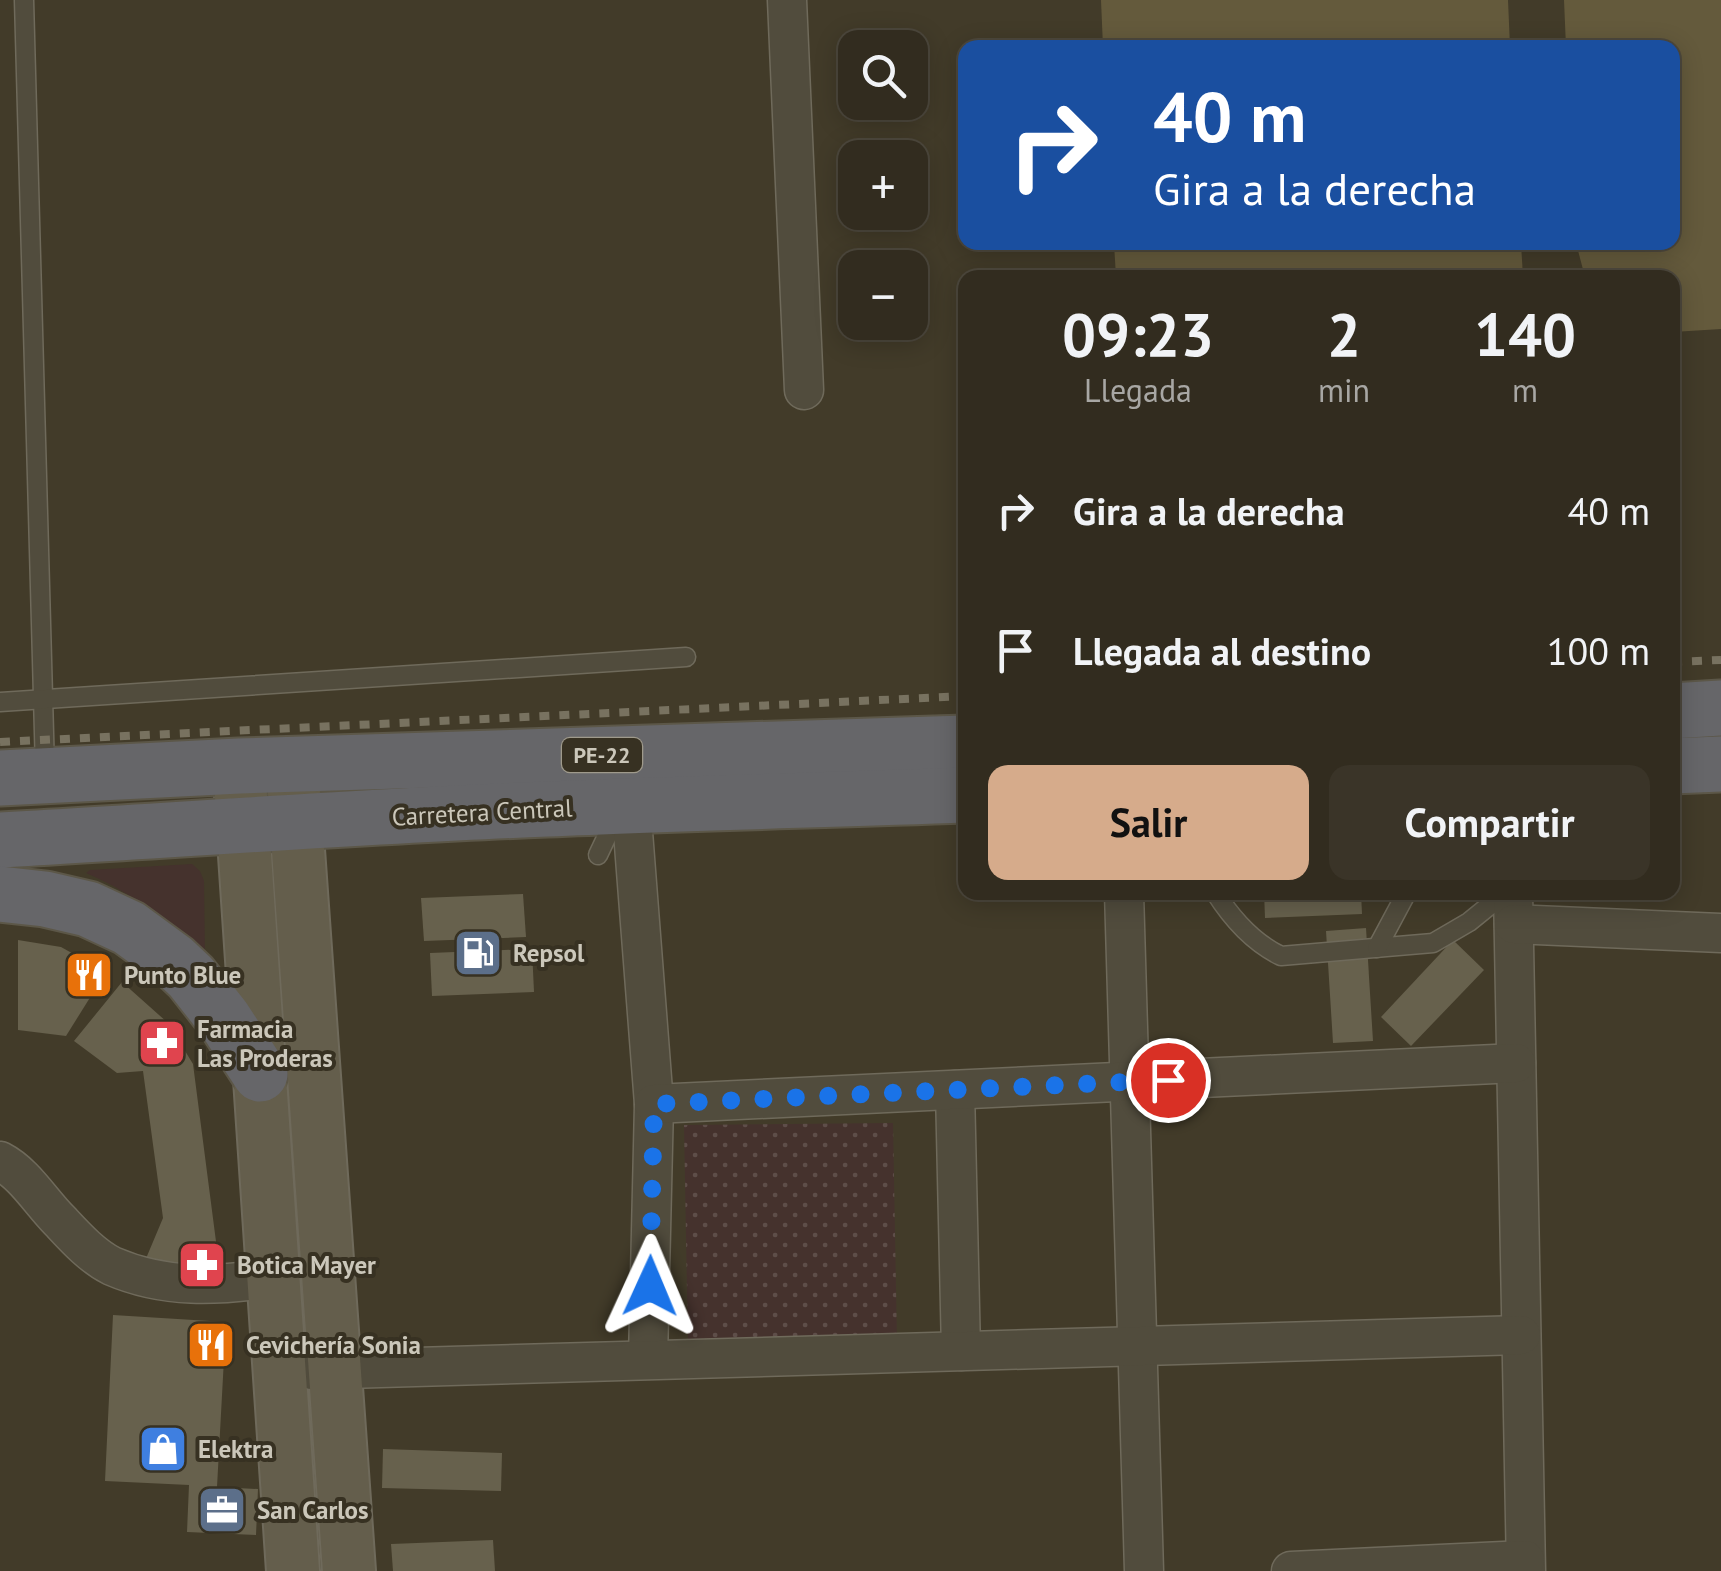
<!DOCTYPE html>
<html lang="es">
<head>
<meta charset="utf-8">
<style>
  :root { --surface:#322c1f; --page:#3a3428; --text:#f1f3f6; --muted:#a8a7a4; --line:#4d483d; --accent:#d6ab8b }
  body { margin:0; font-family:"PT Sans",sans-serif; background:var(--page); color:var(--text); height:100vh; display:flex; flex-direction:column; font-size:38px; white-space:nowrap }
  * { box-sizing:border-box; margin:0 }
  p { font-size:32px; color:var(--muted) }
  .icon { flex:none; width:55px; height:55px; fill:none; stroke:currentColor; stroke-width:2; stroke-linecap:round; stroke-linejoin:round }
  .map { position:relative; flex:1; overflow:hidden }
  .panel { position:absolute; left:958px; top:270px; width:722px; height:630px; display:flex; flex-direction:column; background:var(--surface); border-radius:20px; box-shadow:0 5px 25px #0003,0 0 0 2px var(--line) }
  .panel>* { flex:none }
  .hud { position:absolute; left:958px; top:40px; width:722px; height:210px; border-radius:20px; box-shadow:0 5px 25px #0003,0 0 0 2px var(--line); background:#1a4fa0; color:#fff; overflow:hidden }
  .buttons { position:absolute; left:838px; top:30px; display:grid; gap:20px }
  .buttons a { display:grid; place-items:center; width:90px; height:90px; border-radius:20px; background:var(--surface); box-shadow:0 5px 25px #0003,0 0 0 2px var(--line); font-size:50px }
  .pin { position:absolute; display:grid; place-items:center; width:85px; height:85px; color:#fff; margin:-42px; border:5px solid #fff; border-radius:50%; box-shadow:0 2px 10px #0007 }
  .me { position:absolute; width:110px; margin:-55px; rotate:1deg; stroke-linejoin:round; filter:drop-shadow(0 0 8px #0008) }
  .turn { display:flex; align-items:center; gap:35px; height:210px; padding:0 30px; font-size:45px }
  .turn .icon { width:130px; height:130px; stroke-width:2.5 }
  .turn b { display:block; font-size:70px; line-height:85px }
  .eta { display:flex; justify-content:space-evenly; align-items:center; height:170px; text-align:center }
  .eta b { font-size:60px; font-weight:700; line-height:70px }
  .cta { display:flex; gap:20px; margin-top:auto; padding:20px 30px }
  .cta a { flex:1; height:115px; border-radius:20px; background:var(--accent); color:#111; font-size:40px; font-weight:700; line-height:115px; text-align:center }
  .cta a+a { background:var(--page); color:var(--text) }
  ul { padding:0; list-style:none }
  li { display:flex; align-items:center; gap:30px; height:140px; padding:0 30px }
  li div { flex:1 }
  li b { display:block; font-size:38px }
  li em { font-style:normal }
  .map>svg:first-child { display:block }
  .green { fill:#45322d }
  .park { fill:url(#park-dots) }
  .water { fill:#645a3c }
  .building { fill:#67614d }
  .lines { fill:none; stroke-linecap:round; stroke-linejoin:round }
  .service-casing { stroke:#6f6a5b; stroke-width:21 }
  .minor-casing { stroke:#6f6a5b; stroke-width:41 }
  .secondary-casing { stroke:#6f6a5b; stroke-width:56 }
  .trunk-casing { stroke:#5c5748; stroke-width:59 }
  .service { stroke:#514c3d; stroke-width:18 }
  .minor { stroke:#514c3d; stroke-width:38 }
  .secondary { stroke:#645e4c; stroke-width:52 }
  .trunk { stroke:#666669; stroke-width:55 }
  .rail { stroke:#787260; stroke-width:8; stroke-dasharray:10 10; stroke-linecap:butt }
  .route { stroke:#1a73e8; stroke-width:18; stroke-dasharray:0 32.4 }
  .labels { text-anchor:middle; stroke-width:8; stroke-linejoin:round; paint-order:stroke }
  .shield { fill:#373122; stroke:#9f9a8c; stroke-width:2.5 }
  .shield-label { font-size:22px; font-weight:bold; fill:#cbc7ba }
  .street-label { font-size:25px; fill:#cbc7ba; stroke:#373122 }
  .poi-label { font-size:25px; font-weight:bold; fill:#cbc7ba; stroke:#373122; text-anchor:start }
</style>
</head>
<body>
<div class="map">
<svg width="1721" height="1571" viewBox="0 0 1721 1571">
  <defs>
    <pattern id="park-dots" width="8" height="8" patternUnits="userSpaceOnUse" patternTransform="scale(2.5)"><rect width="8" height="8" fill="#45322d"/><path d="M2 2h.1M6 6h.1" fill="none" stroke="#5e4e49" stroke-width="1.8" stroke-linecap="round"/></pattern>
  </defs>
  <rect width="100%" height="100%" fill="#423b29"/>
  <!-- green -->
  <path class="green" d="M192,864L200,871L204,881L205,959C165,921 138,895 86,873L90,870Z"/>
  <!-- park -->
  <path class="park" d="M893,1123L897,1343L688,1346L684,1125Z"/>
  <!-- water -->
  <g class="water">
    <path d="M1101,0H1508L1510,47H1103Z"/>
    <path d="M1564,0H1721V329L1673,332L1672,278L1585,277L1576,243L1672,242V48L1566,47Z"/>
    <path d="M1114,243H1521L1523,277H1116Z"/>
  </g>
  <!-- building -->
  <g class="building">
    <path d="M1264,892H1361L1362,914L1265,918Z"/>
    <path d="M523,894L526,937L424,941L421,898Z"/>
    <path d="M1366,928L1373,1041L1333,1043L1326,931Z"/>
    <path d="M18,940L61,947L106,972L66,1036L18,1030Z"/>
    <path d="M1453,940L1484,970L1411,1046L1381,1017Z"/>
    <path d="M532,949L534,992L432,996L430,953Z"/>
    <path d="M122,982L168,1023L193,1064L221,1280L142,1268L163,1218L143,1071L117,1073L74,1041Z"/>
    <path d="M113,1315L226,1322L217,1487L258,1489L256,1535L187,1532L189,1485L105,1481Z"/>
    <path d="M383,1449L502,1453L501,1491L382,1488Z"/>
    <path d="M493,1540L495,1571H393L391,1544Z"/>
  </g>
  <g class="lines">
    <!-- service casing -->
    <g class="service-casing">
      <g id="service">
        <path d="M24,0L45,770"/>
        <path d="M0,702L686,657"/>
        <path d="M598,855L617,815"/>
        <path d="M1215,892C1232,919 1252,942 1281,956L1433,943L1469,922L1506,892"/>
        <path d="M1377,948L1407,892"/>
      </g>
    </g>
    <!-- minor casing -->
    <g class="minor-casing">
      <g id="minor">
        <path d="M787,0L804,390"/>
        <path d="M631,806L654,1104L648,1359"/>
        <path d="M1124,892L1144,1571"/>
        <path d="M1513,892L1526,1571"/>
        <path d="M1514,924L1721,933"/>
        <path d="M955,1090L961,1351"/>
        <path d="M654,1104L1516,1063"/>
        <path d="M0,1161C25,1174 40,1201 60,1221C75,1237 92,1256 112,1266C165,1289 217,1286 272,1278"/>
        <path d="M312,1370L1521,1335"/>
        <path d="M1291,1571L1525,1560"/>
      </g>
    </g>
    <!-- secondary casing -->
    <g class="secondary-casing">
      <g id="secondary">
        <path d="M292,765L349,1571"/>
        <path d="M239,766L293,1571"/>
      </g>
    </g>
    <!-- trunk casing -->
    <g class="trunk-casing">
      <g id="trunk">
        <path d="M1672,711L1721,708"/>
        <path d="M1672,766L1721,764"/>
        <path d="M0,778L239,766L965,743"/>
        <path d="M0,840C182,830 364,816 547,809C686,803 826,800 965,795"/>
        <path d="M0,894L45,899L88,909L129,928L174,961L191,977L224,1019L260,1074"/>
      </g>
    </g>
    <!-- service -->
    <use href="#service" class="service"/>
    <!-- minor -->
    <use href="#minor" class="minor"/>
    <!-- secondary -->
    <use href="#secondary" class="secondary"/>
    <!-- trunk -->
    <use href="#trunk" class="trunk"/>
    <!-- rail -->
    <g class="rail">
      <path d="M1672,662L1721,660"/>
      <path d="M0,742L965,696"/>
    </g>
  </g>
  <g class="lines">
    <!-- route -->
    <path class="route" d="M650,1286L654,1104L1168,1080"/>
  </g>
  <!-- icons -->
  <defs>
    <g id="fuel-square" transform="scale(2.5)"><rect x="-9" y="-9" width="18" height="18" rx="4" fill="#5c6f8a" stroke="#373122"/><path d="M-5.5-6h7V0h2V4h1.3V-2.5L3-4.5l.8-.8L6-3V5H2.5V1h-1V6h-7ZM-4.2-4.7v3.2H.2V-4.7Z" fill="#fff"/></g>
    <g id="restaurant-square" transform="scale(2.5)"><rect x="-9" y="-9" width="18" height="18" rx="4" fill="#e8710a" stroke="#373122"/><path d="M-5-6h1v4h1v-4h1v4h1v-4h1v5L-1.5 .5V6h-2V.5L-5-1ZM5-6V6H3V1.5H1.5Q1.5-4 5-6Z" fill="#fff"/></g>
    <g id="pharmacy-square" transform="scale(2.5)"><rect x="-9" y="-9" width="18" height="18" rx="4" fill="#e0444e" stroke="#373122"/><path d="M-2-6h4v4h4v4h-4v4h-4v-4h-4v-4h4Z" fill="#fff"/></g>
    <g id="shop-square" transform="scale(2.5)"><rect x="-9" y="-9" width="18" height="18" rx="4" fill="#3f7fe0" stroke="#373122"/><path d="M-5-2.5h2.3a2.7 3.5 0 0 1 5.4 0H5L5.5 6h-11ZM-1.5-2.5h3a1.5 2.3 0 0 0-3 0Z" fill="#fff"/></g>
    <g id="office-square" transform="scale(2.5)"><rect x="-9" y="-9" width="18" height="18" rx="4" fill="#5c6f8a" stroke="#373122"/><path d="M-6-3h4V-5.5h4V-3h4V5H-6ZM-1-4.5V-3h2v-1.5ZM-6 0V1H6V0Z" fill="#fff"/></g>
  </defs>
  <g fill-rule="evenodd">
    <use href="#fuel-square" x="478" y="953"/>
    <use href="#restaurant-square" x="89" y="975"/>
    <use href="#pharmacy-square" x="162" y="1043"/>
    <use href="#pharmacy-square" x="202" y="1265"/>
    <use href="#restaurant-square" x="211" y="1345"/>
    <use href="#shop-square" x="163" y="1449"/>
    <use href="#office-square" x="222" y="1510"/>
  </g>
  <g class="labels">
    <!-- shield labels -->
    <rect class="shield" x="562" y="738" width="80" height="34" rx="8"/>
    <g class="shield-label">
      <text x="602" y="763">PE-22</text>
    </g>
    <!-- street labels -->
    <g class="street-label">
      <text transform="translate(482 812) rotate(-3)" y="9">Carretera Central</text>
    </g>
    <!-- poi labels -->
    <g class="poi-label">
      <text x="513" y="962">Repsol</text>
      <text x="124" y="984">Punto Blue</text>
      <text x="197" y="1038">Farmacia<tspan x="197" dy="29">Las Proderas</tspan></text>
      <text x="237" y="1274">Botica Mayer</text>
      <text x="246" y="1354">Cevichería Sonia</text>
      <text x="198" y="1458">Elektra</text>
      <text x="257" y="1519">San Carlos</text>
    </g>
  </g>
</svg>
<div class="buttons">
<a><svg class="icon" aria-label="search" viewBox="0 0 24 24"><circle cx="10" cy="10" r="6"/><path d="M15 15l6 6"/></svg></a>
<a>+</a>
<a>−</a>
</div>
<div class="pin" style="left:1168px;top:1080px;background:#d93025"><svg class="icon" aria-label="arrive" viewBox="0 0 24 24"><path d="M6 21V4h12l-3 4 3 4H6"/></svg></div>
<svg class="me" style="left:650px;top:1286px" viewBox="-20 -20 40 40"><path d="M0-17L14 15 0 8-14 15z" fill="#1a73e8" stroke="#fff" stroke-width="4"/></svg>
<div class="hud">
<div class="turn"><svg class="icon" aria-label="right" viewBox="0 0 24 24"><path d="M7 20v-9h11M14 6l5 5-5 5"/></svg><div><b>40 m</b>Gira a la derecha</div></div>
</div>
<section class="panel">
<div class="eta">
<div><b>09:23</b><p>Llegada</p></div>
<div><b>2</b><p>min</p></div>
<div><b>140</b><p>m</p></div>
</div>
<ul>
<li><svg class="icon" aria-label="right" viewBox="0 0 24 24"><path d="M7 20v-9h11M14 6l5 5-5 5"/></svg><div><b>Gira a la derecha</b></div><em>40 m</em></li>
<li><svg class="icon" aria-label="arrive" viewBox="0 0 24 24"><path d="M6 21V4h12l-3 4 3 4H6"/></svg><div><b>Llegada al destino</b></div><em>100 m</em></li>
</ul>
<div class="cta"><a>Salir</a><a>Compartir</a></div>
</section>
</div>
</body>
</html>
